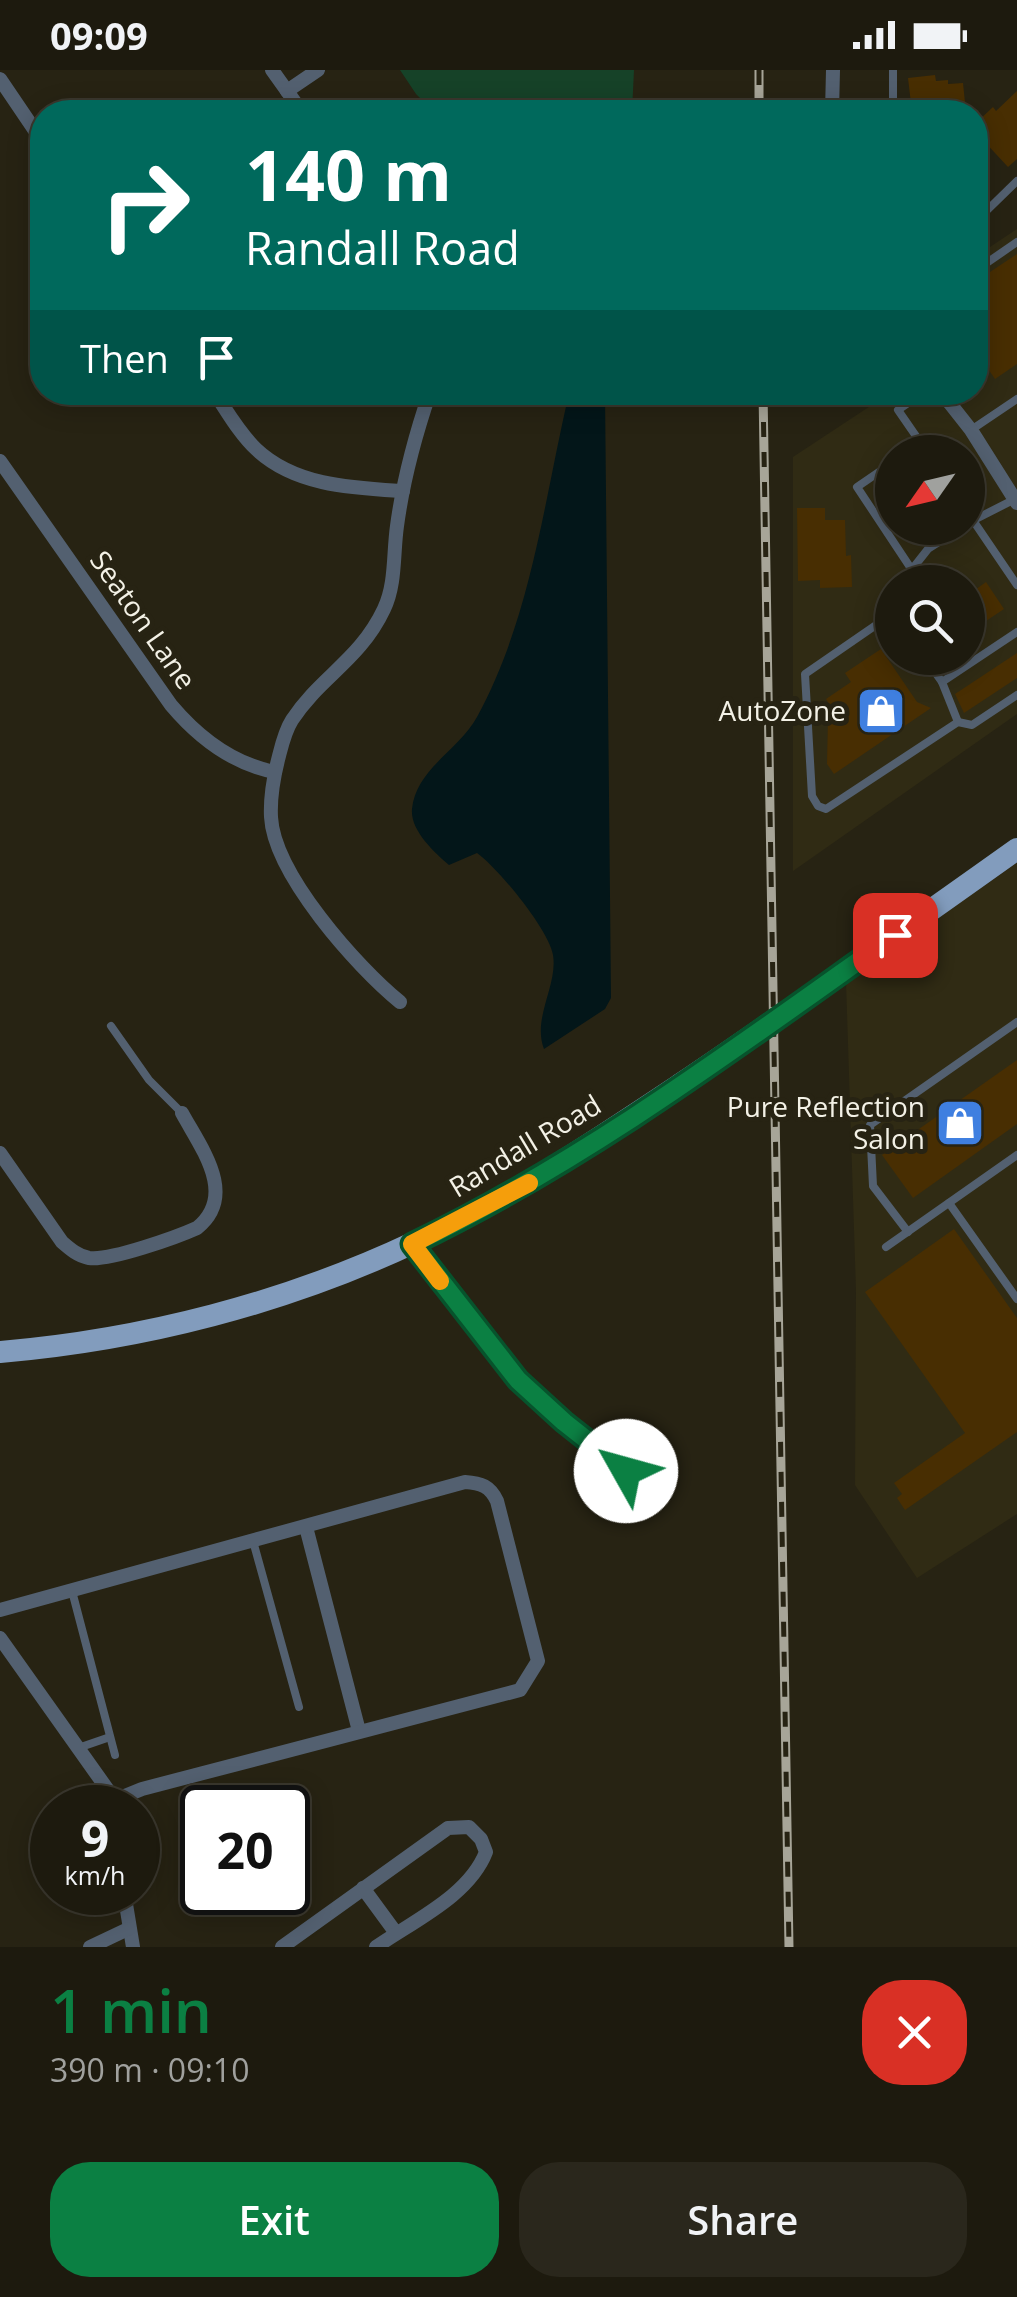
<!DOCTYPE html>
<html lang="en">
<head>
<meta charset="utf-8">
<style>
  :root { --surface:#1d1a0e; --page:#2a271c; --text:#f1f3f6; --muted:#a0a19e; --line:#3b382e; --accent:#0b8043 }
  body { margin:0; font-family:"Open Sans",sans-serif; background:var(--page); color:var(--text); height:100vh; display:flex; flex-direction:column; font-size:38px; white-space:nowrap }
  * { box-sizing:border-box; margin:0 }
  p { font-size:32px; color:var(--muted) }
  .icon { flex:none; width:55px; height:55px; fill:none; stroke:currentColor; stroke-width:2; stroke-linecap:round; stroke-linejoin:round }
  .map { position:relative; height:1877px; overflow:hidden }
  .panel { display:flex; flex-direction:column; background:var(--surface); flex:1 }
  .panel>* { flex:none }
  .guide { position:absolute; left:30px; top:30px; width:958px; height:305px; border-radius:40px; box-shadow:0 5px 25px #0003,0 0 0 2px var(--line); background:#00695c; color:#fff; overflow:hidden }
  .needle { width:65px; rotate:236deg }
  .controls { position:absolute; left:875px; top:365px; display:grid; gap:20px }
  .controls a { display:grid; place-items:center; width:110px; height:110px; border-radius:50%; background:var(--surface); box-shadow:0 5px 25px #0003,0 0 0 2px var(--line); font-size:50px }
  .speed { position:absolute; left:30px; top:1715px; display:flex; gap:20px; font-size:50px; font-weight:700; text-align:center }
  .speed>* { display:grid; place-content:center; width:130px; height:130px; border-radius:50%; background:var(--surface); box-shadow:0 5px 25px #0003,0 0 0 2px var(--line); line-height:1 }
  .speed small { font-size:25px; font-weight:400 }
  .speed .limit { border:5px solid #111; border-radius:15px; background:#fff; color:#111 }
  .pin { position:absolute; display:grid; place-items:center; width:85px; height:85px; color:#fff; margin:-42px; border-radius:20px; box-shadow:0 5px 15px #0006 }
  .me { position:absolute; width:110px; margin:-55px; rotate:308deg; stroke-linejoin:round; filter:drop-shadow(0 0 8px #0008) }
  .turn { display:flex; align-items:center; gap:35px; height:210px; padding:0 50px; font-size:45px }
  .turn .icon { width:130px; height:130px; stroke-width:2.5 }
  .turn b { display:block; font-size:70px; line-height:85px }
  .then { display:flex; align-items:center; height:95px; padding:0 50px; background:#0003; gap:20px; font-size:38px }
  .round { display:grid; place-items:center; flex:none; width:105px; height:105px; border-radius:40px; background:var(--page) }
  .head { display:flex; align-items:center; justify-content:space-between; height:170px; padding:0 50px }
  h1 { font-size:60px; font-weight:600; line-height:75px; color:var(--accent) }
  .button { display:flex; gap:20px; margin-top:auto; padding:20px 50px }
  .button a { flex:1; height:115px; border-radius:40px; background:var(--accent); color:#fff; font-size:40px; font-weight:600; line-height:115px; text-align:center }
  .button a+a { background:var(--page); color:var(--text) }
  .status { display:flex; justify-content:space-between; align-items:center; height:70px; padding:0 50px; background:var(--surface); direction:ltr }
  .status svg { height:28px; fill:currentColor }
  .map>svg:first-child { display:block }
  .built { fill:#302b14; fill-rule:evenodd }
  .green { fill:#164228 }
  .water { fill:#031619 }
  .building { fill:#482e02 }
  .lines { fill:none; stroke-linecap:round; stroke-linejoin:round }
  .service { stroke:#536070; stroke-width:8 }
  .minor { stroke:#536070; stroke-width:14 }
  .primary { stroke:#829cbd; stroke-width:22 }
  .rail-casing { stroke:#a7a598; stroke-width:9 }
  .rail { stroke:#272313; stroke-width:5; stroke-dasharray:15; stroke-linecap:butt }
  .route-casing { stroke:#07532c; stroke-width:25 }
  .route { stroke:#0b8043; stroke-width:18 }
  .slow { stroke:#f59e0b; stroke-width:18 }
  .labels { text-anchor:middle; stroke-width:10; stroke-linejoin:round; paint-order:stroke }
  .street-label { font-size:28px; fill:#f3f1e6; stroke:#272313 }
  .poi-label { font-size:28px; fill:#f3f1e6; stroke:#272313; text-anchor:end }
</style>
</head>
<body>
<div class="status"><b>09:09</b><svg viewBox="0 0 49 12"><path d="M0 12V9h3v3zM5 12V6h3v6zM10 12V3h3v9zM15 12V0h3v12zM26 1h20v11H26zM47 4h2v5h-2z"/></svg></div>
<div class="map">
<svg width="1017" height="1877" viewBox="0 0 1017 1877">
  <rect width="100%" height="100%" fill="#272313"/>
  <!-- built -->
  <g class="built">
    <path d="M1017,159V644L793,801V387L890,323L975,322V187ZM892,382H968V458H892ZM892,512H968V588H892Z"/>
    <path d="M1017,793V1444L917,1508L855,1415L856,1221L846,912Z"/>
  </g>
  <!-- green -->
  <path class="green" d="M400,0H634L632,42H434L416,24Z"/>
  <!-- water -->
  <path class="water" d="M569,323L605,324L611,928L605,939L544,979C532,948 558,915 553,885C549,860 498,798 477,783L449,795C434,782 410,760 412,739C416,699 459,680 477,647C531,548 544,431 569,323Z"/>
  <!-- building -->
  <g class="building">
    <path d="M935,5L936,11L948,10V14L963,13L966,42H912L908,8Z"/>
    <path d="M1017,21V89L1008,97L982,69L987,64L976,53L993,37L996,41Z"/>
    <path d="M1017,184V294L995,309L975,280V212Z"/>
    <path d="M797,438H825V450H845L846,486L851,485L852,517L820,518V510L798,511Z"/>
    <path d="M986,512L1004,539L968,563V525Z"/>
    <path d="M881,579L917,632L931,638L834,704L827,694L828,648L835,643L826,629L851,612L845,603Z"/>
    <path d="M1017,583V608L964,643L955,624Z"/>
    <path d="M1017,990V1054L913,1128L882,1085Z"/>
    <path d="M954,1159L1017,1248V1362L905,1440L897,1428L902,1424L894,1413L965,1363L865,1222Z"/>
  </g>
  <g class="lines">
    <!-- service -->
    <g class="service">
      <path d="M893,42V0"/>
      <path d="M975,152L1017,111"/>
      <path d="M975,201L1017,172"/>
      <path d="M924,322L898,340L927,382"/>
      <path d="M971,360L1017,329"/>
      <path d="M908,382L921,374"/>
      <path d="M892,393L857,417L912,500"/>
      <path d="M968,443L1017,515"/>
      <path d="M968,453L1017,428"/>
      <path d="M902,512L928,479L961,458"/>
      <path d="M892,526V537"/>
      <path d="M892,544L805,604L812,726L818,736L826,739L958,652L972,655L1017,625"/>
      <path d="M925,588L942,612L1017,562"/>
      <path d="M942,612L958,652"/>
      <path d="M111,956L149,1010L182,1043"/>
      <path d="M949,1133L1017,1229"/>
      <path d="M908,1162L873,1116L870,1055L1017,952"/>
      <path d="M415,1177C470,1253 523,1320 597,1378C610,1389 624,1404 643,1404C655,1404 661,1397 668,1389"/>
      <path d="M886,1177L1017,1085"/>
      <path d="M253,1471L299,1637"/>
      <path d="M72,1521L115,1685"/>
      <path d="M78,1678L110,1667"/>
    </g>
    <!-- minor -->
    <g class="minor">
      <path d="M272,0L302,42"/>
      <path d="M0,9L42,71"/>
      <path d="M287,21L318,0"/>
      <path d="M832,42L833,0"/>
      <path d="M214,322C227,341 239,363 256,379C295,416 353,418 403,421"/>
      <path d="M941,322L971,360L1017,433"/>
      <path d="M0,391L171,635C198,667 233,694 275,702"/>
      <path d="M400,932C357,897 274,804 271,747C270,727 274,705 279,686C282,674 285,661 292,650C320,607 360,590 384,539C396,514 393,484 397,456C403,411 415,366 430,322"/>
      <path d="M0,1083L62,1172C70,1179 78,1186 89,1188C110,1191 177,1167 197,1158C238,1125 201,1078 182,1043"/>
      <path d="M306,1457L359,1661"/>
      <path d="M0,1540L465,1412C481,1413 490,1416 497,1431L538,1591L520,1620L142,1719L115,1730L0,1568"/>
      <path d="M363,1818L396,1863"/>
      <path d="M124,1822L133,1877"/>
      <path d="M90,1877L128,1859"/>
      <path d="M282,1877L448,1758L469,1757L481,1769L486,1782C469,1826 413,1851 376,1877"/>
    </g>
    <!-- primary -->
    <path class="primary" d="M0,1282C142,1270 286,1233 415,1172C510,1128 595,1071 682,1013C795,937 906,858 1017,779"/>
    <!-- rail casing -->
    <g class="rail-casing">
      <g id="rail">
        <path d="M759,0V42"/>
        <path d="M763,322L789,1877"/>
      </g>
    </g>
    <!-- rail -->
    <use href="#rail" class="rail"/>
  </g>
  <g class="lines">
    <!-- route casing -->
    <g class="route-casing">
      <path id="route" d="M626,1401L564,1352L518,1310L412,1174C585,1091 740,975 895,865"/>
    </g>
    <!-- route -->
    <use href="#route" class="route"/>
    <!-- slow -->
    <path class="slow" d="M440,1211L412,1174L529,1113"/>
  </g>
  <!-- icons -->
  <defs>
    <g id="shop-square" transform="scale(2.5)"><rect x="-9" y="-9" width="18" height="18" rx="4" fill="#3f7fe0" stroke="#272313"/><path d="M-5-2.5h2.3a2.7 3.5 0 0 1 5.4 0H5L5.5 6h-11ZM-1.5-2.5h3a1.5 2.3 0 0 0-3 0Z" fill="#fff"/></g>
  </defs>
  <g fill-rule="evenodd">
    <use href="#shop-square" x="881" y="641"/>
    <use href="#shop-square" x="960" y="1053"/>
  </g>
  <g class="labels">
    <!-- street labels -->
    <g class="street-label">
      <text transform="translate(143 550) rotate(55)" y="10">Seaton Lane</text>
      <text transform="translate(525 1076) rotate(-31)" y="10">Randall Road</text>
    </g>
    <!-- poi labels -->
    <g class="poi-label">
      <text x="846" y="651">AutoZone</text>
      <text x="925" y="1047">Pure Reflection<tspan x="925" dy="32">Salon</tspan></text>
    </g>
  </g>
</svg>
<div class="controls">
<a><svg class="needle" viewBox="-14 -14 28 28"><path d="M0-13l5 13h-10z" fill="#e53935"/><path d="M0 13l5-13h-10z" fill="#a0a19e"/></svg></a>
<a><svg class="icon" aria-label="search" viewBox="0 0 24 24"><circle cx="10" cy="10" r="6"/><path d="M15 15l6 6"/></svg></a>
</div>
<div class="speed"><div>9<small>km/h</small></div><div class="limit">20</div></div>
<div class="pin" style="left:895px;top:865px;background:#d93025"><svg class="icon" aria-label="arrive" viewBox="0 0 24 24"><path d="M6 21V4h12l-3 4 3 4H6"/></svg></div>
<svg class="me" style="left:626px;top:1401px" viewBox="-20 -20 40 40"><circle r="19" fill="#fff"/><path d="M0-13L10 11 0 6-10 11z" fill="#0b8043"/></svg>
<div class="guide">
<div class="turn"><svg class="icon" aria-label="right" viewBox="0 0 24 24"><path d="M7 20v-9h11M14 6l5 5-5 5"/></svg><div><b>140 m</b>Randall Road</div></div>
<div class="then">Then<svg class="icon" aria-label="arrive" viewBox="0 0 24 24"><path d="M6 21V4h12l-3 4 3 4H6"/></svg></div>
</div>
</div>
<section class="panel">
<div class="head"><div><h1>1 min</h1><p>390 m · 09:10</p></div><a class="round" style="background:#d93025;color:#fff"><svg class="icon" aria-label="close" viewBox="0 0 24 24"><path d="M6 6l12 12M18 6L6 18"/></svg></a></div>
<div class="button"><a>Exit</a><a>Share</a></div>
</section>
</body>
</html>
